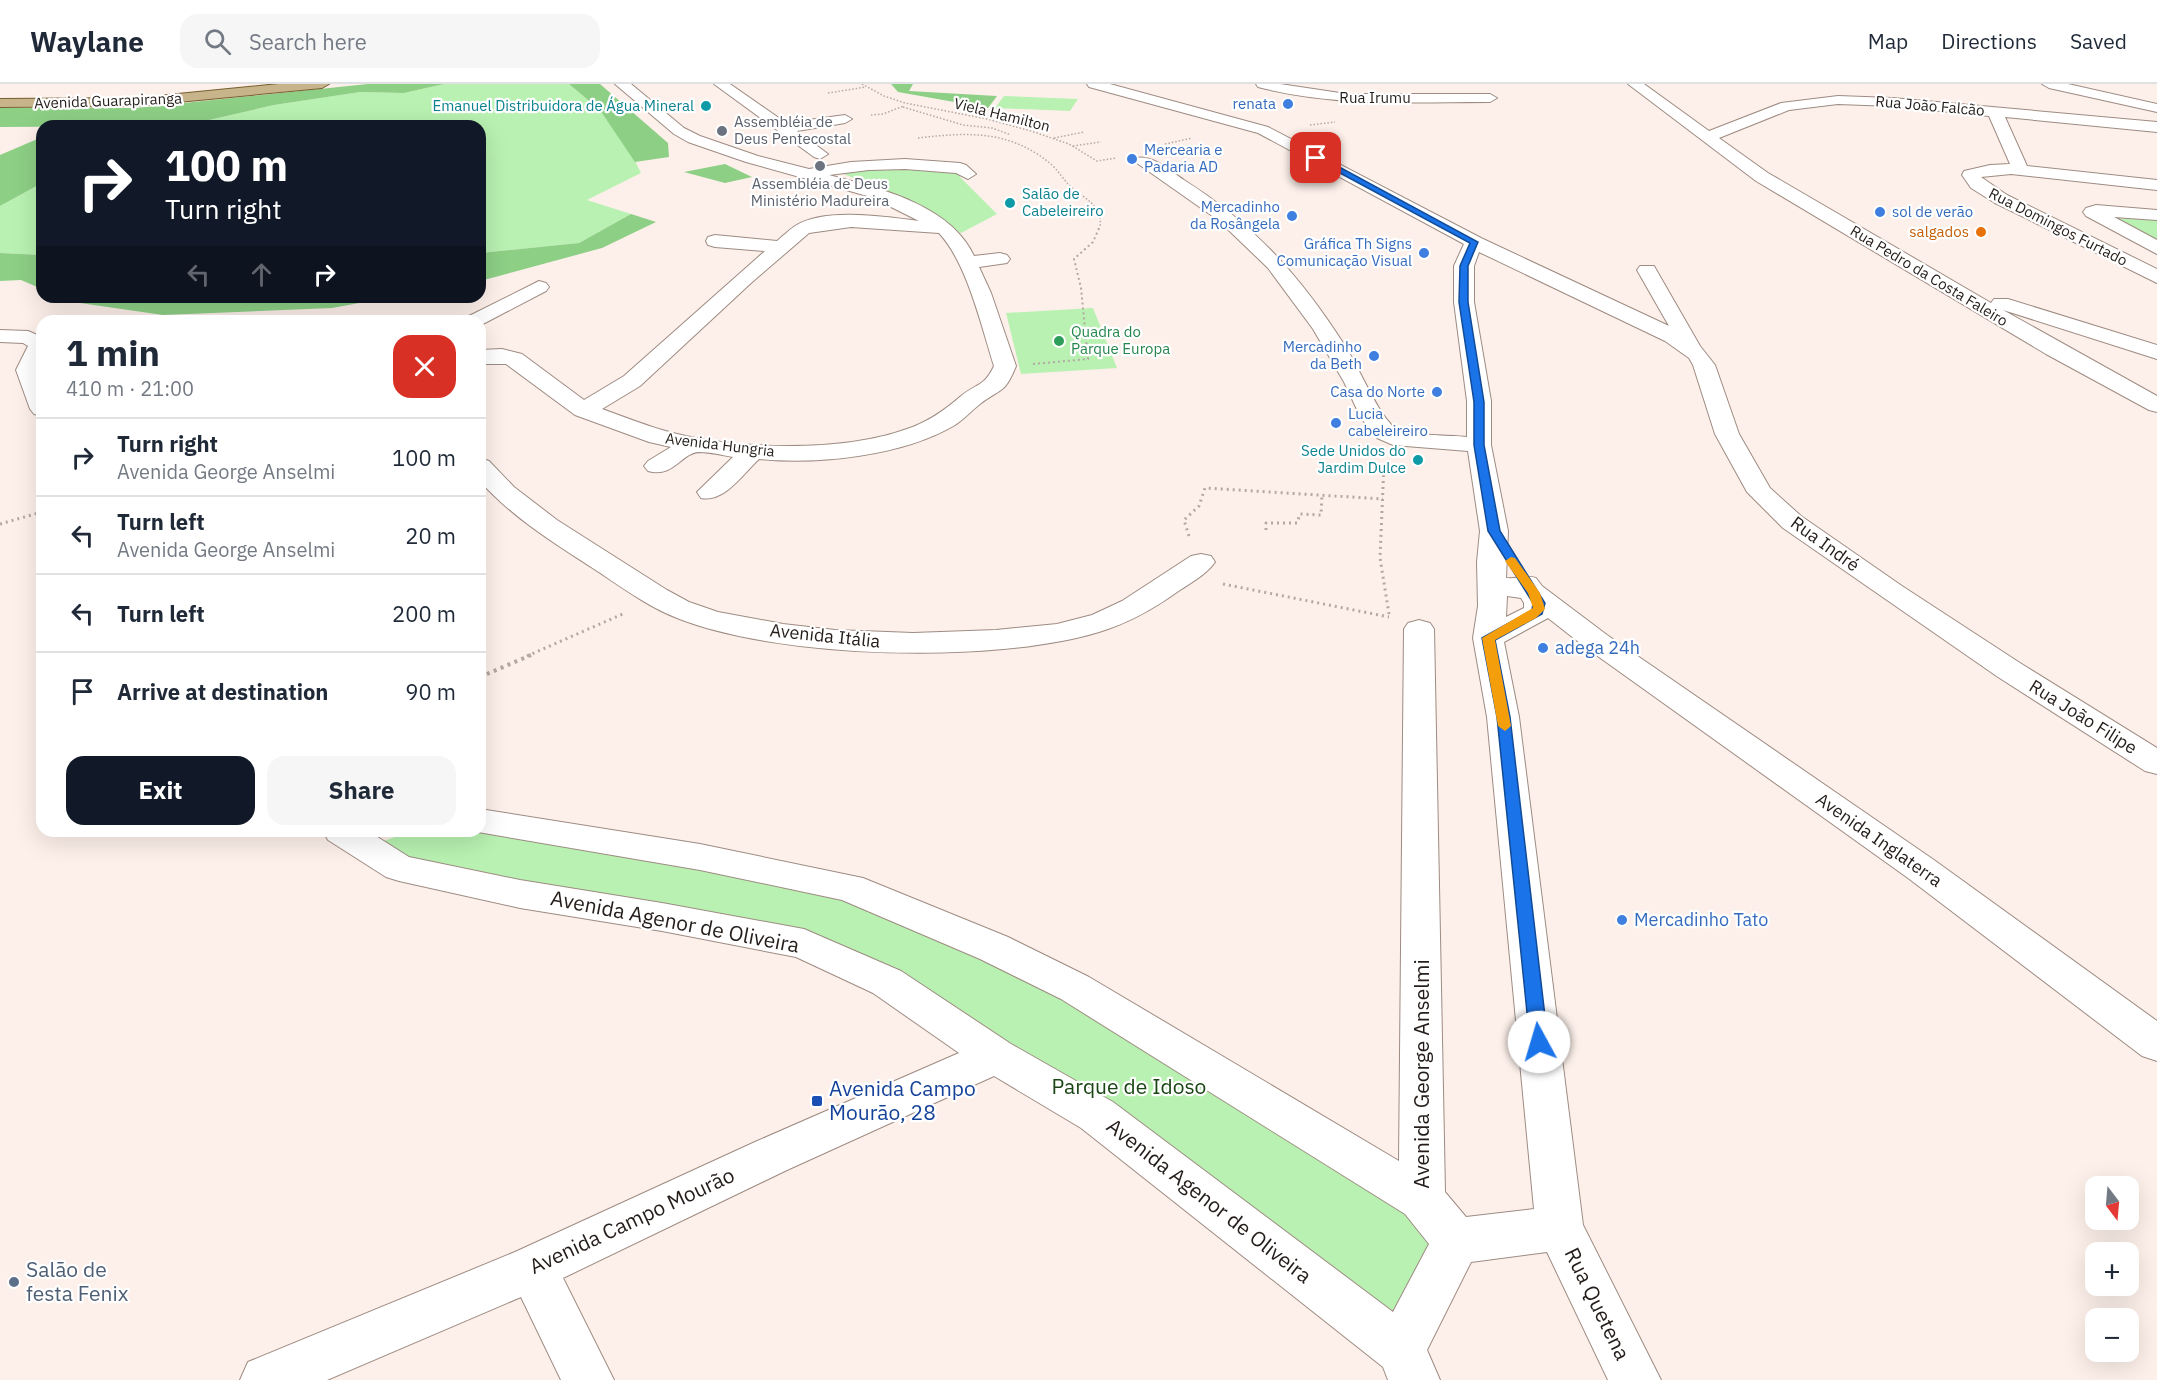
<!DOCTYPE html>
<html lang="en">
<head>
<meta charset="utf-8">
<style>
  :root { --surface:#fff; --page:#f6f6f7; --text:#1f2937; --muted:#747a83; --line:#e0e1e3; --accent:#111827 }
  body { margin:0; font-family:"IBM Plex Sans",sans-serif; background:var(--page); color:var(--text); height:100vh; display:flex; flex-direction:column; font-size:22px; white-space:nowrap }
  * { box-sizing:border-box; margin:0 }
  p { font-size:20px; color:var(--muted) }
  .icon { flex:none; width:33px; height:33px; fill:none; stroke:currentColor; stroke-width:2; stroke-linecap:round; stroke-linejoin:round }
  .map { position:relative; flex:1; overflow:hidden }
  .panel { position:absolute; left:36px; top:231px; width:450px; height:522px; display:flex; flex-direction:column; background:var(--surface); border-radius:18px; box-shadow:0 6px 24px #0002 }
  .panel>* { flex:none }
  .top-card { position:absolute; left:36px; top:36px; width:450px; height:183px; border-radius:18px; box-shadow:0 6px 24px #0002; background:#111827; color:#fff; overflow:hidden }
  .needle { width:39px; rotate:164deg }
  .buttons { position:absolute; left:2085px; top:1092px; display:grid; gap:12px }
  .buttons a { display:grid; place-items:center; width:54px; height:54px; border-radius:12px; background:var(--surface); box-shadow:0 6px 24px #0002; font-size:30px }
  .pin { position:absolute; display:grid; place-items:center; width:51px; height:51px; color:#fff; margin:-26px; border-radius:12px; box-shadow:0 3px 9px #0006 }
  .me { position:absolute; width:66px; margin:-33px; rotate:354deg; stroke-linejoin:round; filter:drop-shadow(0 0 4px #0008) }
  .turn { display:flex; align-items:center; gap:21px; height:126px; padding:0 30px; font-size:27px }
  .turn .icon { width:78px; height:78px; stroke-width:2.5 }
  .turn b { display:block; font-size:42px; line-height:51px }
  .lanes { display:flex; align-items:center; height:57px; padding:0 30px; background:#0003; justify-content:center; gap:30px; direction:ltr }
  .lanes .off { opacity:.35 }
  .round { display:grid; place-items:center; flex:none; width:63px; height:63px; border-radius:18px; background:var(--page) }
  .headline { display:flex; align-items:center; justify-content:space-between; height:102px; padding:0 30px }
  h1 { font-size:36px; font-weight:800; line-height:45px }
  .cta { display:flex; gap:12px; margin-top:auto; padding:12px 30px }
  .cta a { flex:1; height:69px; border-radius:18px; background:var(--accent); color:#fff; font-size:24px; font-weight:800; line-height:69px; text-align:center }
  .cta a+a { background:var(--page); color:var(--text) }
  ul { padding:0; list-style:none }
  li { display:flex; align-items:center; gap:18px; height:78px; padding:0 30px; border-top:2px solid var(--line) }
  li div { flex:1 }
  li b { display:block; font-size:22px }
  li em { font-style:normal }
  header { display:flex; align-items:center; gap:36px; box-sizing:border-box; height:84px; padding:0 30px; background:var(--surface); border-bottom:2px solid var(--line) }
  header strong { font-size:28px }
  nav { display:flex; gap:33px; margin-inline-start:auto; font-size:21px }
  .search { width:420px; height:54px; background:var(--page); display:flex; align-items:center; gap:15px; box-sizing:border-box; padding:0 21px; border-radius:18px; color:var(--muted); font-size:22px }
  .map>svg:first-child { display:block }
  .green { fill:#b8f1b1 }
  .forest { fill:#8dcf85 }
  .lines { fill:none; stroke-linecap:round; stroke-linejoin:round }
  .minor-casing { stroke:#9e8b82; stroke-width:2 }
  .major-casing { stroke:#775f30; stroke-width:2 }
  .path-far3 { stroke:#b3a8a3; stroke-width:1.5; stroke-dasharray:1.5 2; stroke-linecap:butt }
  .path-far2 { stroke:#b3a8a3; stroke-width:2; stroke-dasharray:2 3; stroke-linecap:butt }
  .path-far1 { stroke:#b3a8a3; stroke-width:3; stroke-dasharray:2 4; stroke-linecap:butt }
  .path { stroke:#b3a8a3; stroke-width:4; stroke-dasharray:3 4.5; stroke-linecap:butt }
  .minor { fill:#fff; fill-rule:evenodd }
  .major { fill:#c8b48a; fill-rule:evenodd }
  .route { fill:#1a73e8; stroke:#114b97; stroke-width:1.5 }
  .slow { fill:#f59e0b }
  .shop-dot { fill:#3f7fe0; stroke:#fff; stroke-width:2 }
  .culture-dot { fill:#0f9aa8; stroke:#fff; stroke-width:2 }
  .worship-dot { fill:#6b7280; stroke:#fff; stroke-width:2 }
  .food-dot { fill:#e8710a; stroke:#fff; stroke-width:2 }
  .leisure-dot { fill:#2e9e5b; stroke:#fff; stroke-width:2 }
  .transit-dot { fill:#1a4fb4; stroke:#fff; stroke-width:2 }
  .service-dot { fill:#5c6f8a; stroke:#fff; stroke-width:2 }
  .labels { text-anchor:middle; stroke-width:4.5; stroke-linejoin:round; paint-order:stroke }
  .far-street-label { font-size:15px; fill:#241d1a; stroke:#fff }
  .far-shop-label { font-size:15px; fill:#366cbe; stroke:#fff; text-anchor:end }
  .far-culture-label { font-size:15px; fill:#0d838f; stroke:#fff; text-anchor:end }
  .far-worship-label { font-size:15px; fill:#5b616d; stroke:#fff; text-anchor:start }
  .far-food-label { font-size:15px; fill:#c56008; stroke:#fff; text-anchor:end }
  .far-leisure-label { font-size:15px; fill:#27864d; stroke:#fff; text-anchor:start }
  .street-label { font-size:18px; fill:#241d1a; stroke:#fff }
  .shop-label { font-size:18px; fill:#366cbe; stroke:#fff; text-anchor:start }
  .near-street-label { font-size:21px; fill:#241d1a; stroke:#fff }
  .near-park-label { font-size:21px; fill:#194514; stroke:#fff }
  .near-transit-label { font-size:21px; fill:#164399; stroke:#fff; text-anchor:start }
  .near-service-label { font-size:21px; fill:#4e5e75; stroke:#fff; text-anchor:start }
</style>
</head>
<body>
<header>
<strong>Waylane</strong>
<div class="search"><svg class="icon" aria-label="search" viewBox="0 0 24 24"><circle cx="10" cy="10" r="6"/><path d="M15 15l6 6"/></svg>Search here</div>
<nav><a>Map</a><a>Directions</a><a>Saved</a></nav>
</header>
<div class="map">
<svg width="2157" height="1296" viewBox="0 0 2157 1296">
  <rect width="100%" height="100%" fill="#fdf0ea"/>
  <!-- green -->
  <g class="green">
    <path d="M444,0H569L600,26L632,71L641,89L587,116L631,130L579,159L480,169V42H183L274,21L360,8L404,9Z"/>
    <path d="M1004,12L1078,15L1070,27L995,24Z"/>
    <path d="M875,81L954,87L997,130L961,149L906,117L837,87Z"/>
    <path d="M42,99V171L0,169V122Z"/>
    <path d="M2148,133L2157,134V158L2112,135Z"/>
    <path d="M1093,224L1117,284L1021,290L1006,229Z"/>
    <path d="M425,747H480L869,812L1148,948L1443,1141L1411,1246L767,844L538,813L366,763L395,753Z"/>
  </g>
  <!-- forest -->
  <g class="forest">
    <path d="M368,0H444L404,9L360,8L274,21L183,42L0,43V24H136Z"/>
    <path d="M569,0H600L668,59L669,73L635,78L600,26Z"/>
    <path d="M891,0H913L909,7L997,12L988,24L898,8Z"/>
    <path d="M42,53V99L0,122V71Z"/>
    <path d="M725,80L752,93L725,99L684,88Z"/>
    <path d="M631,130L656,138L602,164L480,197V169L579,159Z"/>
    <path d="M0,169L42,171V205L21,196L0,197Z"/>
    <path d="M62,213H392L332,224L163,231L73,218Z"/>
  </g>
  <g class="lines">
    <!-- minor casing -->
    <g class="minor-casing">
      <g id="minor">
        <path d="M615,0H631L684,44L700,52L758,72L809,85L851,78L905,75L960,79L966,81L976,90L968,95L956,89L905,85L869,86L829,91C879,104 951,121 974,172L1000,169L1007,171L1010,175L1007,179L979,183L991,209L1016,282C1004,311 1002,303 980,320C971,327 964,335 955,341C903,372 818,381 759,375C743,390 724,419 701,414L697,408L733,373C722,371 710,368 699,368C681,369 674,394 648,387L644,382L648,377L671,363L649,358L575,331L506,280H480V266L502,265L522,270L584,316L624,292L765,167L715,163L708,161L706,157L708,153L715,151L777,157C783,152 789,146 795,142C825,123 886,133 919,137L871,113L746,78L688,58L674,50ZM851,143L939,149C967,179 981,241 994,282C984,303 977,299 961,312C945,326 928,338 907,345C841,369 730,366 662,346C642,340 622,332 602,325L640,302L751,199L809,149Z"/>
        <path d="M714,0H730L786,39L845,31L852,35L845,39L797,47L828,70L820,75L814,73Z"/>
        <path d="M1087,0H1110L1268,43L1481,154L1669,242L1637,186L1640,182H1654L1700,262L1715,281L1739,350L1770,404L1801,432L1902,502L2020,579L2157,664V690L2145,687L1998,593L1783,444L1747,408L1715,350L1693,281L1689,274L1665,257L1479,168L1474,182V218L1491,317V361L1508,447L1506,494C1517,495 1525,491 1536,494L1542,502L1607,551L1934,776L2157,937V977L2142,972L1908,794L1585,563L1548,534L1504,558L1519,633L1583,1141L1661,1296H1608L1547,1168L1471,1178L1427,1266L1440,1296H1388L1383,1283L1081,1044L994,992L787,1086L563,1194L614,1296H561L521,1213L327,1296H240L248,1278L515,1168L755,1058L959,969L873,909L796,873L662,847L520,824L399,797L386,793L328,756L323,747H368L409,773L520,796L662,819L804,845L901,887L1011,960L1113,1018L1393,1228L1429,1160L1405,1130L1061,915L980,875L842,816L700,786L472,747H480V725L700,760L863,794L1008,853L1089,893L1399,1077L1404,545L1408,539L1419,536L1430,539L1434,545L1445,1108L1466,1133L1534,1125L1487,633L1473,554L1478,522L1477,478L1480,447L1468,367L1393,361L1377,354L1361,334L1344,298L1313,245L1268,184L1218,136L1134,77L1136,74C1152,70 1172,88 1184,96C1254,140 1301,193 1345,262C1359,283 1378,331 1395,344C1405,352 1452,351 1467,353V317L1454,218V182L1464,160L1258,49L1089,3ZM1507,512L1521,514L1524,519V524L1506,533Z"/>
        <path d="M1256,0H1280L1347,10H1490L1497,14L1490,18C1410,18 1336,23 1258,3Z"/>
        <path d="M1628,0H1644L1709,47L1781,19L1838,12L1892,14L2157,38V48L2005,33L2027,82L2157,96V106L2011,90L1981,93L2007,111L2157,185V199L1995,119L1971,104L1962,91L1964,87L1990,81L2010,80L1989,32L1892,22L1838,20L1789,26L1719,54L1768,89L1991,219L1994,215H2008L2157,261V275L2003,226L2157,312V328L2149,326L2046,270L1756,97Z"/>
        <path d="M2042,0H2068L2157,20V28L2049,4Z"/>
        <path d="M2096,121L2157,126V136L2114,133L2157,156V170L2086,132L2083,128L2086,124Z"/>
        <path d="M539,197L546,199L549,203L546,207L481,241L480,237H464L467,233Z"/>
        <path d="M0,246L28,247L42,253V278L38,286L42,296V332L34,330L30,325L16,286L28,262L23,259L0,258Z"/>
        <path d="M480,374L489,377L514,403L557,436L667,506L689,518L718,528L783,540L835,546L913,549L996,546L1057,540L1092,531L1122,517L1191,472L1201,470L1211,472L1215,478C1207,490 1192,498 1180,506C1155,524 1129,539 1099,548C994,580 780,575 677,534C646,522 619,501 591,483C552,458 511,432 480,397Z"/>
      </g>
    </g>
    <!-- major casing -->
    <g class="major-casing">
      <path id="major" d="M279,0H329L322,4L137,22L0,23V15L137,14Z"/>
    </g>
    <!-- path-far3 -->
    <g class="path-far3">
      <path d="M862,0L884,12L905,19L987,35L1031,47L1069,60L1097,77L1117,74"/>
      <path d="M828,9L866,3"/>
      <path d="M903,23L963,41L992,44L1011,51"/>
      <path d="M871,31L883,30L904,22"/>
      <path d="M1310,41L1335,38"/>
      <path d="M918,54C969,48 1011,46 1052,81C1059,88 1064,96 1070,102C1085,116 1103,120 1100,144"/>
      <path d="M1054,54L1084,48"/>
      <path d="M1165,60L1192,54"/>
      <path d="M1073,62L1101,58"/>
    </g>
    <!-- path-far2 -->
    <path class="path-far2" d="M1033,280L1088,275L1081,204L1074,175L1093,158L1100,142"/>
    <!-- path-far1 -->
    <g class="path-far1">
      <path d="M1384,379L1380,474L1389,530"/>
      <path d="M1319,386L1384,389"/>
      <path d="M0,440L42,428"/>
      <path d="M1266,446V439H1297L1300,430L1321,431L1322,411"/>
      <path d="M1189,452L1184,436L1199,422L1205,404L1383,415"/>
      <path d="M1223,500L1389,533"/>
      <path d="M527,572L625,529"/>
    </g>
    <!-- path -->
    <path class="path" d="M480,593L531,571"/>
    <!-- minor -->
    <use href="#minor" class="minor"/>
    <!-- major -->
    <use href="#major" class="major"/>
  </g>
  <!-- route -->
  <path class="route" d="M1314,72H1319L1478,158L1468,182V218L1484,318V361L1500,447L1545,519L1542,530L1495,556L1510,633L1548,958L1545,963L1539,965L1533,963L1530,958L1497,633L1482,554L1527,529L1532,526L1533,519L1488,447L1474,361V318L1459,218L1460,182L1470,159L1314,75Z"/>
  <!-- slow -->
  <path class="slow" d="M1511,473L1515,474L1540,509L1545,525L1536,534L1495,556L1511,642L1505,647L1498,642L1482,554L1533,524L1528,509L1505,477Z"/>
  <!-- markers -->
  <g class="shop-dot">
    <circle cx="1288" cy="20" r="6"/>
    <circle cx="1132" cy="75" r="6"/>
    <circle cx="1880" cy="128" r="6"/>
    <circle cx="1292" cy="132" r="6"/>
    <circle cx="1424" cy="169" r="6"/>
    <circle cx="1374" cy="272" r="6"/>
    <circle cx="1437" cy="308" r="6"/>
    <circle cx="1336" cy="339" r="6"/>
    <circle cx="1543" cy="564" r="6"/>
    <circle cx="1622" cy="836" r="6"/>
  </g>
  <g class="culture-dot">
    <circle cx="706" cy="22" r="6"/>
    <circle cx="1010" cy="119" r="6"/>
    <circle cx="1418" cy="376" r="6"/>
  </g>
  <g class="worship-dot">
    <circle cx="722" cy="47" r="6"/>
    <circle cx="820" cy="82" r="6"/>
  </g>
  <circle class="food-dot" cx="1981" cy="148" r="6"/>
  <circle class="leisure-dot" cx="1059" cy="257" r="6"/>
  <rect class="transit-dot" x="811" y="1011" width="12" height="12" rx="3"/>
  <circle class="service-dot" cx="14" cy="1198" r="6"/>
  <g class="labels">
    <!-- far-street labels -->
    <g class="far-street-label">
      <text x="1375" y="19">Rua Irumu</text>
      <text transform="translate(108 17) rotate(-2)" y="5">Avenida Guarapiranga</text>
      <text transform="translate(1930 22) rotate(5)" y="5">Rua João Falcão</text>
      <text transform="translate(1002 31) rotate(14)" y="5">Viela Hamilton</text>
      <text transform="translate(2058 143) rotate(27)" y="5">Rua Domingos Furtado</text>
      <text transform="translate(1929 192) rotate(31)" y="5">Rua Pedro da Costa Faleiro</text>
      <text transform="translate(720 361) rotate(7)" y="5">Avenida Hungria</text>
    </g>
    <!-- far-shop labels -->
    <g class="far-shop-label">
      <text x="1276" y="25">renata</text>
      <text x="1144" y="71" text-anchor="start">Mercearia e<tspan x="1144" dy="17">Padaria AD</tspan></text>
      <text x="1280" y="128">Mercadinho<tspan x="1280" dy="17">da Rosângela</tspan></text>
      <text x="1892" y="133" text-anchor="start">sol de verão</text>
      <text x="1412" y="165">Gráfica Th Signs<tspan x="1412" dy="17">Comunicação Visual</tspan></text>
      <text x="1362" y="268">Mercadinho<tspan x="1362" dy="17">da Beth</tspan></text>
      <text x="1425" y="313">Casa do Norte</text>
      <text x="1348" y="335" text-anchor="start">Lucia<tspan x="1348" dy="17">cabeleireiro</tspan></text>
    </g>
    <!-- far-culture labels -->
    <g class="far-culture-label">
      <text x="694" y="27">Emanuel Distribuidora de Água Mineral</text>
      <text x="1022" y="115" text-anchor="start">Salão de<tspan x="1022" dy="17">Cabeleireiro</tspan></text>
      <text x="1406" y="372">Sede Unidos do<tspan x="1406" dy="17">Jardim Dulce</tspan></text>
    </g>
    <!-- far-worship labels -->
    <g class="far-worship-label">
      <text x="734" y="43">Assembléia de<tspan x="734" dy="17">Deus Pentecostal</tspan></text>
      <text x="820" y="105" text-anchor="middle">Assembléia de Deus<tspan x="820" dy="17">Ministério Madureira</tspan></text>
    </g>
    <!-- far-food labels -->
    <g class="far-food-label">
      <text x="1969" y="153">salgados</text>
    </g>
    <!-- far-leisure labels -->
    <g class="far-leisure-label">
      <text x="1071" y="253">Quadra do<tspan x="1071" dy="17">Parque Europa</tspan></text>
    </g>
    <!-- street labels -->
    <g class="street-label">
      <text transform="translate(1825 460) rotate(36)" y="6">Rua Indré</text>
      <text transform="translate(825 552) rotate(6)" y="6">Avenida Itália</text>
      <text transform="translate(2083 633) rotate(32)" y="6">Rua João Filipe</text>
      <text transform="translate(1879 756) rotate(35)" y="6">Avenida Inglaterra</text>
    </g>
    <!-- shop labels -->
    <g class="shop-label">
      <text x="1555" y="570">adega 24h</text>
      <text x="1634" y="842">Mercadinho Tato</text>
    </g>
    <!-- near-street labels -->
    <g class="near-street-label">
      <text transform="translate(675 838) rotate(11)" y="7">Avenida Agenor de Oliveira</text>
      <text transform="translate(1422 990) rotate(-90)" y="7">Avenida George Anselmi</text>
      <text transform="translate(1209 1117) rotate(38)" y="7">Avenida Agenor de Oliveira</text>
      <text transform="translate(632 1137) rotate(-25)" y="7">Avenida Campo Mourão</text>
      <text transform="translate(1597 1220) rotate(64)" y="7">Rua Quetena</text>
    </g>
    <!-- near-park labels -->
    <g class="near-park-label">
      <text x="1129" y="1010">Parque de Idoso</text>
    </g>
    <!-- near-transit labels -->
    <g class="near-transit-label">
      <text x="829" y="1012">Avenida Campo<tspan x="829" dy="24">Mourão, 28</tspan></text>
    </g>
    <!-- near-service labels -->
    <g class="near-service-label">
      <text x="26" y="1193">Salão de<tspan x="26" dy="24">festa Fenix</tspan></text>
    </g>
  </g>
</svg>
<div class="buttons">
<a><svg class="needle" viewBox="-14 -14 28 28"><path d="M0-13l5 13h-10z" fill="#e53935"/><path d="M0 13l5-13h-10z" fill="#747a83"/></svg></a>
<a>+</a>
<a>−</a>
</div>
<div class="pin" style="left:1316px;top:74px;background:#d93025"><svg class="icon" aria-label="arrive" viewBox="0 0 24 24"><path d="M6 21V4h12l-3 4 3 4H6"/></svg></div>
<svg class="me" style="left:1539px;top:958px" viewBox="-20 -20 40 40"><circle r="19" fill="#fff"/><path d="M0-13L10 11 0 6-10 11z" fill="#1a73e8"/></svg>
<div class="top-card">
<div class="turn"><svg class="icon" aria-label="right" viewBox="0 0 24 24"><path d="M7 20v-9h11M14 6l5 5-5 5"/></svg><div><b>100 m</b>Turn right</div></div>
<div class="lanes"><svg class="icon off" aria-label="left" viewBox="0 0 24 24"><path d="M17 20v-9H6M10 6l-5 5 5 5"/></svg><svg class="icon off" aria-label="ahead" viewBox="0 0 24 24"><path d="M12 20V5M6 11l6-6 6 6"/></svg><svg class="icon" aria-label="right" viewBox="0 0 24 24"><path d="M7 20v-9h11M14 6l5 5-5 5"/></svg></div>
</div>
<section class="panel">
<div class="headline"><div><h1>1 min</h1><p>410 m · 21:00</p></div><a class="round" style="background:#d93025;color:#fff"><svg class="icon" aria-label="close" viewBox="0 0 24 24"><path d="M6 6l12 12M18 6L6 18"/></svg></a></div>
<ul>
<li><svg class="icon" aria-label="right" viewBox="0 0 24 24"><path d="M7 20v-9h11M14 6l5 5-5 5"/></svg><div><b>Turn right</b><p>Avenida George Anselmi</p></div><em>100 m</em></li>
<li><svg class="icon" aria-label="left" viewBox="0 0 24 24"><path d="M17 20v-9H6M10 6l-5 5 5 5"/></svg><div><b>Turn left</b><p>Avenida George Anselmi</p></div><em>20 m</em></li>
<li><svg class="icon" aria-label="left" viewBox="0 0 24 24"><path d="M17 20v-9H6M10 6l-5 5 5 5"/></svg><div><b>Turn left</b></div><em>200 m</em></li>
<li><svg class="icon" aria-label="arrive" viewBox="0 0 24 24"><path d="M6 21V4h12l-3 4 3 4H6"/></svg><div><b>Arrive at destination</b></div><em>90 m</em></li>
</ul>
<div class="cta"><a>Exit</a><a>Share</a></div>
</section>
</div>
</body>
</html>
